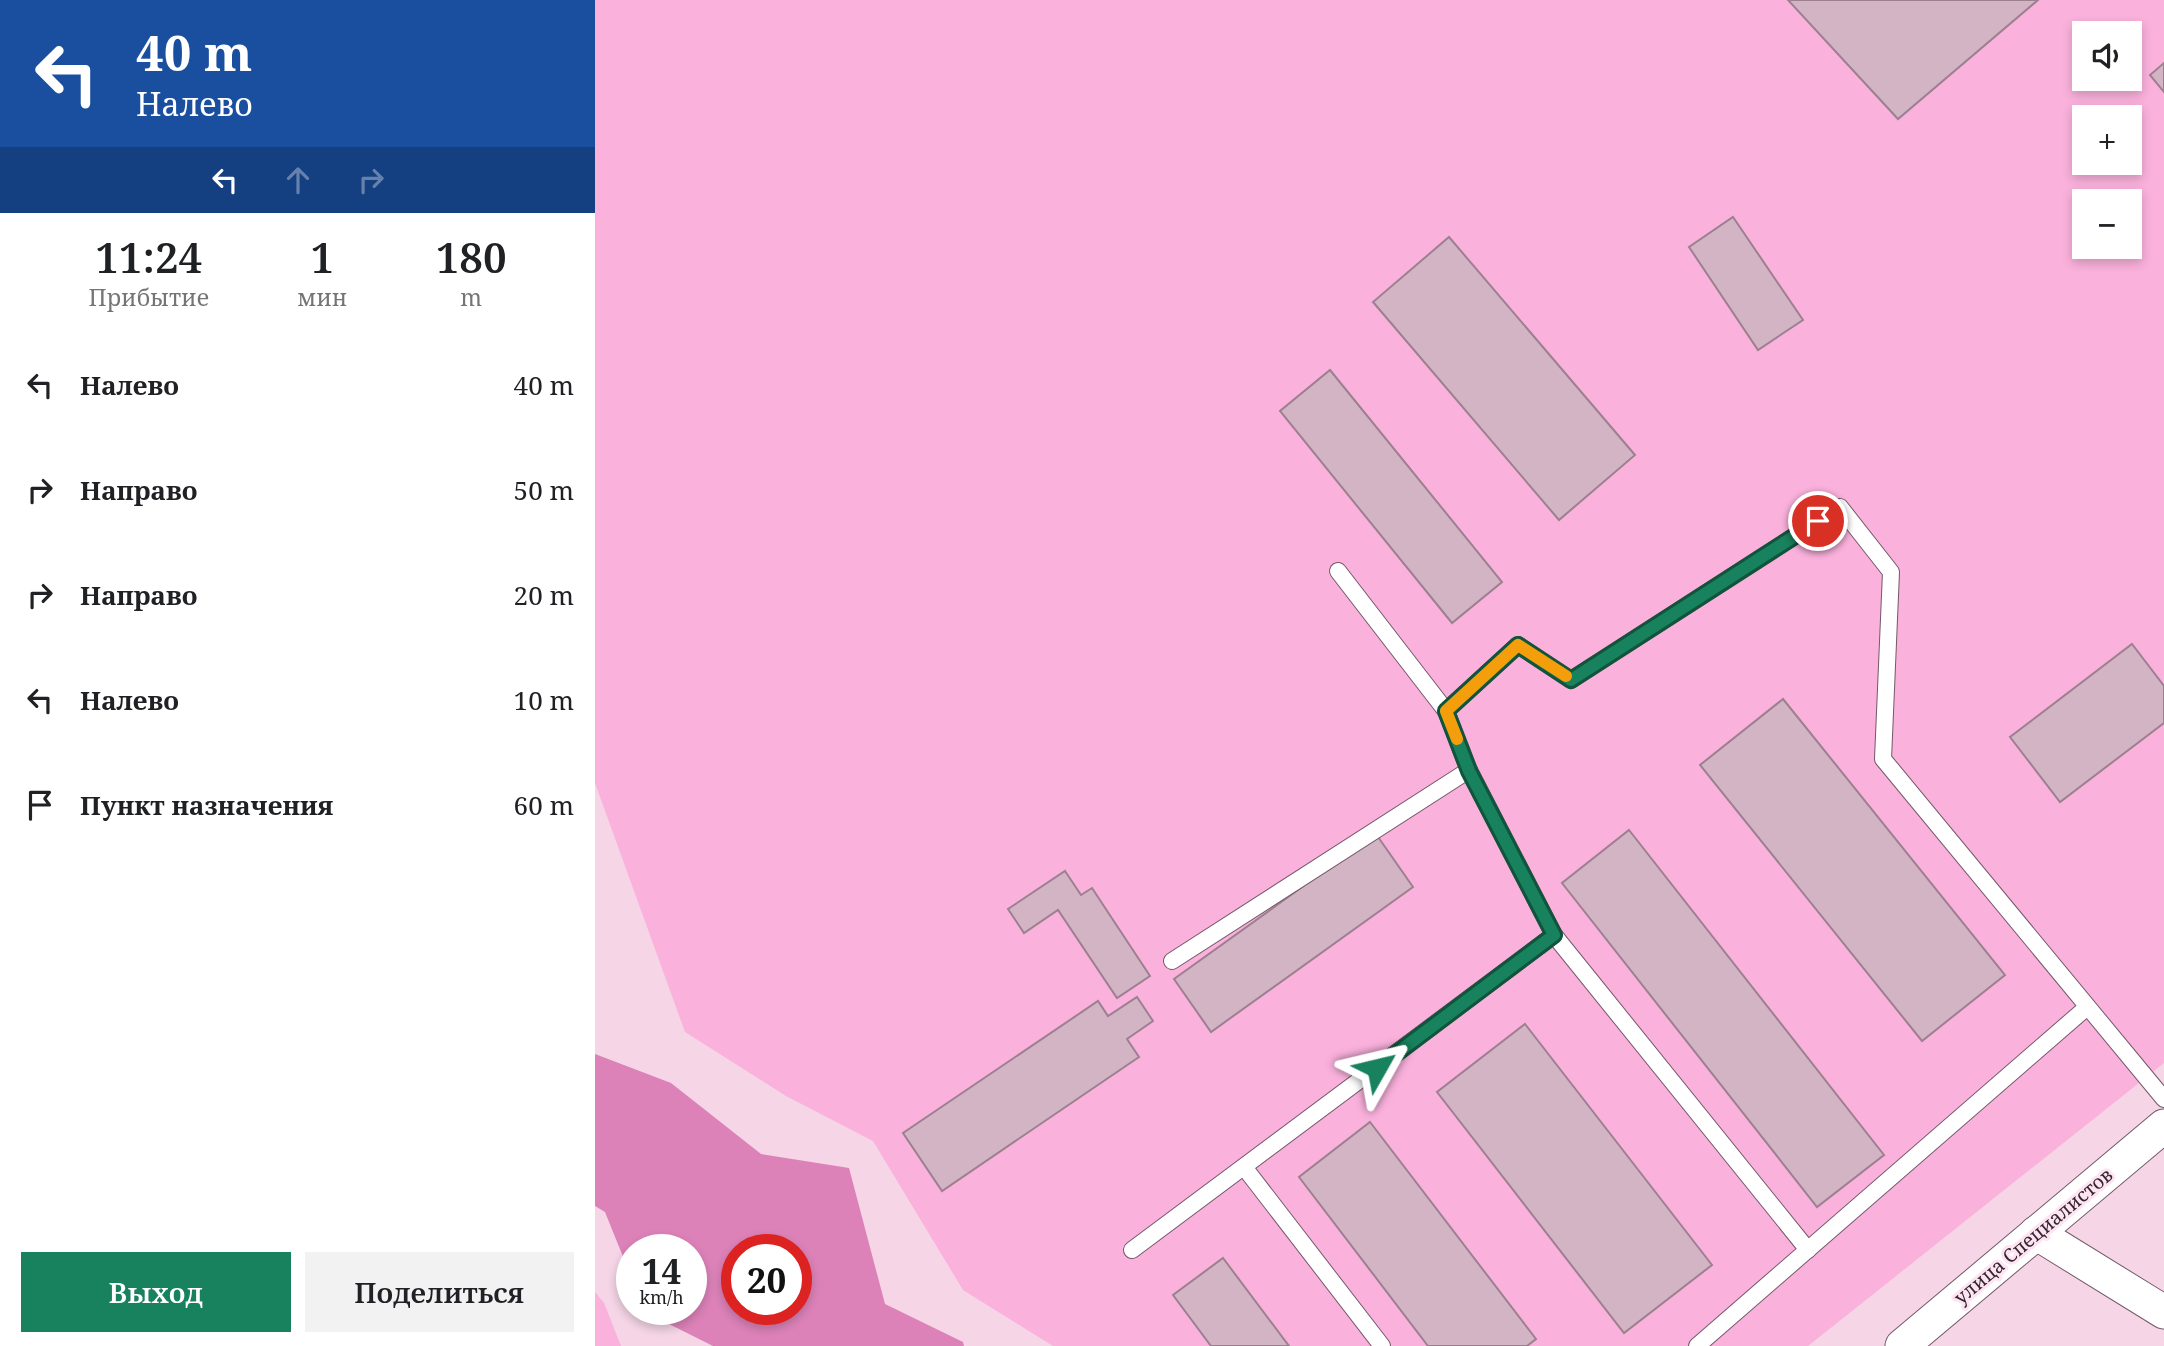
<!DOCTYPE html>
<html lang="ru">
<head>
<meta charset="utf-8">
<style>
  :root { --surface:#fff; --page:#f2f2f2; --text:#202124; --muted:#757577; --accent:#18815d }
  body { margin:0; font-family:"Noto Serif",serif; background:var(--page); color:var(--text); height:100vh; display:flex; flex-direction:column; font-size:26px; white-space:nowrap }
  * { box-sizing:border-box; margin:0 }
  p { font-size:23px; color:var(--muted) }
  .icon { flex:none; width:38px; height:38px; fill:none; stroke:currentColor; stroke-width:2; stroke-linecap:round; stroke-linejoin:round }
  .map { position:relative; flex:1; overflow:hidden }
  .sheet { display:flex; flex-direction:column; background:var(--surface); width:595px }
  .sheet>* { flex:none }
  .hud { background:#1a4fa0; color:#fff; overflow:hidden }
  .tools { position:absolute; left:1477px; top:21px; display:grid; gap:14px }
  .tools a { display:grid; place-items:center; width:70px; height:70px; border-radius:0px; background:var(--surface); box-shadow:0 4px 10px #0003; font-size:35px }
  .speed { position:absolute; left:21px; top:1234px; display:flex; gap:14px; font-size:35px; font-weight:700; text-align:center }
  .speed>* { display:grid; place-content:center; width:91px; height:91px; border-radius:50%; background:var(--surface); box-shadow:0 4px 10px #0003; line-height:1 }
  .speed small { font-size:18px; font-weight:400 }
  .speed .limit { border:10px solid #d22; background:#fff; color:#111 }
  .pin { position:absolute; display:grid; place-items:center; width:60px; height:60px; color:#fff; margin:-30px; border:4px solid #fff; border-radius:50%; box-shadow:0 2px 7px #0007 }
  .me { position:absolute; width:77px; margin:-38px; rotate:53deg; stroke-linejoin:round; filter:drop-shadow(0 0 5px #0008) }
  .turn { display:flex; align-items:center; gap:24px; height:147px; padding:0 21px; font-size:32px }
  .turn .icon { width:91px; height:91px; stroke-width:2.5 }
  .turn b { display:block; font-size:49px; line-height:60px }
  .lanes { display:flex; align-items:center; height:66px; padding:0 21px; background:#0003; justify-content:center; gap:35px; direction:ltr }
  .lanes .off { opacity:.35 }
  .eta { display:flex; justify-content:space-evenly; align-items:center; height:119px; text-align:center }
  .eta b { font-size:42px; font-weight:600; line-height:49px }
  .cta { display:flex; gap:14px; margin-top:auto; padding:14px 21px }
  .cta a { flex:1; height:80px; border-radius:0px; background:var(--accent); color:#fff; font-size:28px; font-weight:600; line-height:80px; text-align:center }
  .cta a+a { background:var(--page); color:var(--text) }
  ul { padding:0; list-style:none }
  li { display:flex; align-items:center; gap:21px; height:105px; padding:0 21px }
  li div { flex:1 }
  li b { display:block; font-size:26px }
  li em { font-style:normal }
  main { display:flex; flex:1; min-height:0 }
  .map>svg:first-child { display:block }
  .green { fill:#fab1dc; fill-rule:evenodd }
  .forest { fill:#dc82b8; fill-rule:evenodd }
  .building { fill:#d3b4c5; stroke:#9d8090; stroke-width:2 }
  .lines { fill:none; stroke-linecap:round; stroke-linejoin:round }
  .service-casing { stroke:#745969; stroke-width:18 }
  .minor-casing { stroke:#745969; stroke-width:35 }
  .service { stroke:#fff; stroke-width:16 }
  .minor { stroke:#fff; stroke-width:33 }
  .route-casing { stroke:#10543c; stroke-width:18 }
  .route { stroke:#18815d; stroke-width:12 }
  .slow { stroke:#f59e0b; stroke-width:12 }
  .labels { text-anchor:middle; stroke-width:6; stroke-linejoin:round; paint-order:stroke }
  .street-label { font-size:19px; fill:#32262d; stroke:#fee4f2 }
</style>
</head>
<body>
<main>
<section class="sheet">
<div class="hud">
<div class="turn"><svg class="icon" aria-label="left" viewBox="0 0 24 24"><path d="M17 20v-9H6M10 6l-5 5 5 5"/></svg><div><b>40 m</b>Налево</div></div>
<div class="lanes"><svg class="icon" aria-label="left" viewBox="0 0 24 24"><path d="M17 20v-9H6M10 6l-5 5 5 5"/></svg><svg class="icon off" aria-label="ahead" viewBox="0 0 24 24"><path d="M12 20V5M6 11l6-6 6 6"/></svg><svg class="icon off" aria-label="right" viewBox="0 0 24 24"><path d="M7 20v-9h11M14 6l5 5-5 5"/></svg></div>
</div>
<div class="eta">
<div><b>11:24</b><p>Прибытие</p></div>
<div><b>1</b><p>мин</p></div>
<div><b>180</b><p>m</p></div>
</div>
<ul>
<li><svg class="icon" aria-label="left" viewBox="0 0 24 24"><path d="M17 20v-9H6M10 6l-5 5 5 5"/></svg><div><b>Налево</b></div><em>40 m</em></li>
<li><svg class="icon" aria-label="right" viewBox="0 0 24 24"><path d="M7 20v-9h11M14 6l5 5-5 5"/></svg><div><b>Направо</b></div><em>50 m</em></li>
<li><svg class="icon" aria-label="right" viewBox="0 0 24 24"><path d="M7 20v-9h11M14 6l5 5-5 5"/></svg><div><b>Направо</b></div><em>20 m</em></li>
<li><svg class="icon" aria-label="left" viewBox="0 0 24 24"><path d="M17 20v-9H6M10 6l-5 5 5 5"/></svg><div><b>Налево</b></div><em>10 m</em></li>
<li><svg class="icon" aria-label="arrive" viewBox="0 0 24 24"><path d="M6 21V4h12l-3 4 3 4H6"/></svg><div><b>Пункт назначения</b></div><em>60 m</em></li>
</ul>
<div class="cta"><a>Выход</a><a>Поделиться</a></div>
</section>
<div class="map">
<svg width="1569" height="1346" viewBox="0 0 1569 1346">
  <rect width="100%" height="100%" fill="#f5d5e6"/>
  <!-- green -->
  <g class="green">
    <path d="M0,0H1569V1063L1213,1346H458L368,1290L278,1141L191,1096L90,1032L0,783ZM1489,33H1535V79H1489ZM1489,117H1535V163H1489ZM1489,201H1535V247H1489Z"/>
    <path d="M0,1292L9,1303L26,1346H0Z"/>
  </g>
  <!-- forest -->
  <path class="forest" d="M0,1054L76,1083L166,1154L254,1168L290,1304L368,1342L369,1346H118L50,1312L49,1309H96V1250H37V1279L10,1212L0,1206ZM142,1250H201V1309H142Z"/>
  <!-- building -->
  <g class="building">
    <path d="M1193,0H1443L1303,119Z"/>
    <path d="M1569,63V92L1555,75Z"/>
    <path d="M1138,217L1208,320L1163,350L1094,247Z"/>
    <path d="M854,237L1040,455L964,520L778,302Z"/>
    <path d="M735,370L907,582L857,623L685,411Z"/>
    <path d="M1537,644L1569,686V723L1465,802L1415,737Z"/>
    <path d="M1188,699L1410,975L1327,1041L1105,765Z"/>
    <path d="M1034,830L1289,1155L1222,1207L967,883Z"/>
    <path d="M781,834L818,887L616,1032L579,979Z"/>
    <path d="M470,871L486,895L497,888L555,976L522,998L463,910L429,933L413,909Z"/>
    <path d="M542,997L558,1021L532,1039L544,1057L347,1191L308,1133L503,1001L513,1016Z"/>
    <path d="M930,1024L1117,1265L1029,1333L842,1092Z"/>
    <path d="M775,1122L941,1339L932,1346H833L704,1177Z"/>
    <path d="M628,1258L694,1346H616L578,1295Z"/>
  </g>
  <g class="lines">
    <!-- service casing -->
    <g class="service-casing">
      <g id="service">
        <path d="M743,571L851,711"/>
        <path d="M874,770L959,935L1213,1250"/>
        <path d="M577,961L874,770L851,711L923,645L976,680L1245,507L1296,572L1288,759L1569,1099"/>
        <path d="M649,1167L787,1346"/>
        <path d="M537,1250L959,935"/>
        <path d="M1102,1346L1491,1008"/>
      </g>
    </g>
    <!-- minor casing -->
    <g class="minor-casing">
      <g id="minor">
        <path d="M1441,1233L1569,1312"/>
        <path d="M1307,1346L1569,1126"/>
      </g>
    </g>
    <!-- service -->
    <use href="#service" class="service"/>
    <!-- minor -->
    <use href="#minor" class="minor"/>
  </g>
  <g class="lines">
    <!-- route casing -->
    <g class="route-casing">
      <path id="route" d="M782,1068L959,935L874,771L851,711L923,645L976,680L1223,521"/>
    </g>
    <!-- route -->
    <use href="#route" class="route"/>
    <!-- slow -->
    <path class="slow" d="M862,739L851,711L923,645L971,676"/>
  </g>
  <g class="labels">
    <!-- street labels -->
    <g class="street-label">
      <text transform="translate(1438 1236) rotate(-40)" y="7">улица Специалистов</text>
    </g>
  </g>
</svg>
<div class="tools">
<a><svg class="icon" aria-label="sound" viewBox="0 0 24 24"><path d="M4 9h4l5-4v14l-5-4H4zM17 9q2 3 0 6"/></svg></a>
<a>+</a>
<a>−</a>
</div>
<div class="speed"><div>14<small>km/h</small></div><div class="limit">20</div></div>
<div class="pin" style="left:1223px;top:521px;background:#d93025"><svg class="icon" aria-label="arrive" viewBox="0 0 24 24"><path d="M6 21V4h12l-3 4 3 4H6"/></svg></div>
<svg class="me" style="left:782px;top:1068px" viewBox="-20 -20 40 40"><path d="M0-17L14 15 0 8-14 15z" fill="#18815d" stroke="#fff" stroke-width="4"/></svg>
</div>
</main>
</body>
</html>
